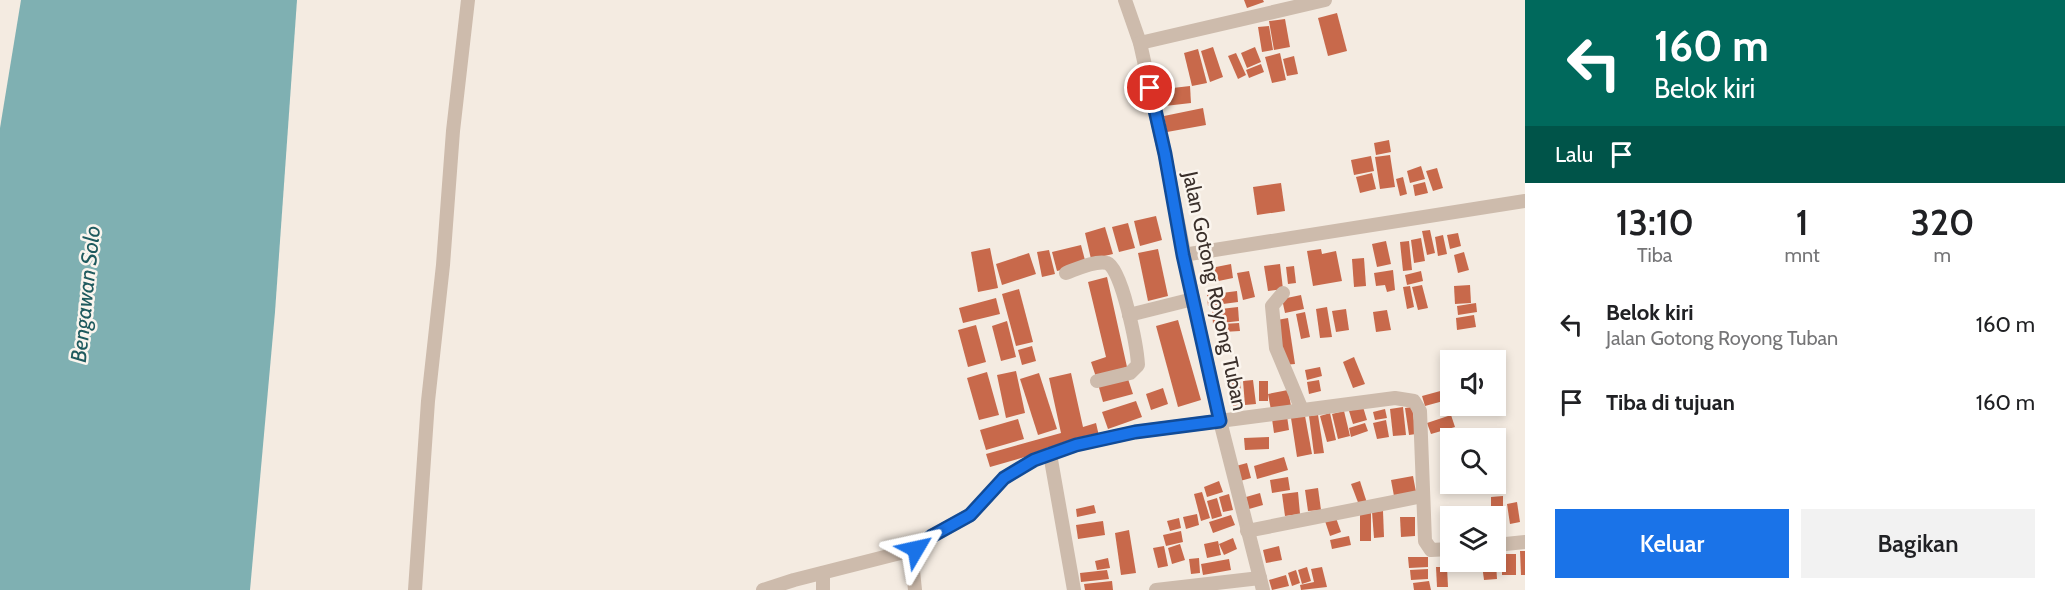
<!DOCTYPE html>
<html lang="id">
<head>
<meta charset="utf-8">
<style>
  :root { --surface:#fff; --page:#f2f2f2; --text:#202124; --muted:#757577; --accent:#1a73e8 }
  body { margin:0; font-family:Cabin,sans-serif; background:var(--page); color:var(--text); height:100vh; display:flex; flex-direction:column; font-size:22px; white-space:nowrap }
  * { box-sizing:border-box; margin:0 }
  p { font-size:20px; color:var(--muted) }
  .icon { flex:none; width:33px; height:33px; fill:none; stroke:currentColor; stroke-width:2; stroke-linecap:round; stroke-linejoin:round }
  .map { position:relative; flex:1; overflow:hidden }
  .side { display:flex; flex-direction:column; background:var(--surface); width:540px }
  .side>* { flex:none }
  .hud { background:#00695c; color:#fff; overflow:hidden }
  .fabs { position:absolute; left:1440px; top:350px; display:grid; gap:12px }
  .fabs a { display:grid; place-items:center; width:66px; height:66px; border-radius:0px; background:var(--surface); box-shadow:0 3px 9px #0003; font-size:30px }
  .pin { position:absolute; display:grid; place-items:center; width:51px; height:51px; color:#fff; margin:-26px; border:3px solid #fff; border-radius:50%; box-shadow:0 2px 6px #0007 }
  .me { position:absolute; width:66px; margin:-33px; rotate:54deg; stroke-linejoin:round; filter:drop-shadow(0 0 4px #0008) }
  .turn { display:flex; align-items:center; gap:21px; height:126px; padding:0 30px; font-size:27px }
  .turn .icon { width:78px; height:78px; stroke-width:2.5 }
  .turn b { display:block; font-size:42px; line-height:51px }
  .then { display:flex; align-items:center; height:57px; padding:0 30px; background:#0003; gap:12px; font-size:22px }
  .eta { display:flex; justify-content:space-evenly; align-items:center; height:102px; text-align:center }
  .eta b { font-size:36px; font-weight:600; line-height:42px }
  .primary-button { display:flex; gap:12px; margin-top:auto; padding:12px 30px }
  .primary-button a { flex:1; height:69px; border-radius:0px; background:var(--accent); color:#fff; font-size:24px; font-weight:600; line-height:69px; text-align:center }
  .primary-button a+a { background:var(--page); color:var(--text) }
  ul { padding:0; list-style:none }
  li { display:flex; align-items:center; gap:18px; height:78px; padding:0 30px }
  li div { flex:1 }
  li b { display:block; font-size:22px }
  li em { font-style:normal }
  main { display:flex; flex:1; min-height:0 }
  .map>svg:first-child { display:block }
  .water { fill:#7fb0b2 }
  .building { fill:#c8694b }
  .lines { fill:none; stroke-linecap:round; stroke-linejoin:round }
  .minor { stroke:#cdbbac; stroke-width:14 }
  .route-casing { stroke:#114b97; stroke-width:15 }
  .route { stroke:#1a73e8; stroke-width:10 }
  .labels { text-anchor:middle; stroke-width:5; stroke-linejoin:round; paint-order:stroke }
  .street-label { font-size:21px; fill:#3b302b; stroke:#fbf5ee }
  .water-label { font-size:22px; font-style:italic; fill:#1f5a5e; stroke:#fbf5ee }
</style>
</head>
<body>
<main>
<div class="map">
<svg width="1525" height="590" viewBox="0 0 1525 590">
  <rect width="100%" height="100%" fill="#f4ebe1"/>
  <!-- water -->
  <path class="water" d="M21,0H297L275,312L250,590H0V128Z"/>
  <!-- building -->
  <g class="building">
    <path d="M1244,0H1263L1264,2L1247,8Z"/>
    <path d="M1337,13L1347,51L1328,56L1318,18Z"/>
    <path d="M1285,19L1290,47L1274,50L1269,21Z"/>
    <path d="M1269,26L1273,50L1262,52L1258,27Z"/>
    <path d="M1213,47L1223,77L1210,82L1201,51Z"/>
    <path d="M1255,47L1261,62L1247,68L1241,53Z"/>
    <path d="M1198,49L1207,83L1192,86L1184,53Z"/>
    <path d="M1236,53L1246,75L1238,79L1228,56Z"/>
    <path d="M1280,53L1286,80L1272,83L1265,57Z"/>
    <path d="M1294,56L1298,74L1287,76L1283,59Z"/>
    <path d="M1261,64L1264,72L1249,78L1246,70Z"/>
    <path d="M1190,86L1191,103L1165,106L1164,89Z"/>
    <path d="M1203,108L1206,125L1167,132L1164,116Z"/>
    <path d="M1389,140L1391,152L1376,155L1374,143Z"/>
    <path d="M1390,155L1395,187L1380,189L1375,157Z"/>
    <path d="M1371,156L1374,171L1354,175L1351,160Z"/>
    <path d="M1421,166L1425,179L1410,183L1407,171Z"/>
    <path d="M1437,168L1443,188L1433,191L1426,171Z"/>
    <path d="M1372,173L1376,189L1360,193L1356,177Z"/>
    <path d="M1403,177L1407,194L1400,196L1396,179Z"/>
    <path d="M1425,182L1428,193L1415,196L1413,185Z"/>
    <path d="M1281,183L1285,211L1257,215L1253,187Z"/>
    <path d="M1156,216L1162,240L1140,246L1134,221Z"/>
    <path d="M1128,223L1135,248L1119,252L1112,227Z"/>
    <path d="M1105,227L1113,254L1091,259L1085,233Z"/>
    <path d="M1430,230L1435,253L1427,255L1422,231Z"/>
    <path d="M1458,233L1461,246L1450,249L1447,235Z"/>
    <path d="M1443,235L1447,254L1438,256L1435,237Z"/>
    <path d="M1421,238L1425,261L1414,263L1411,240Z"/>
    <path d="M1386,241L1391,264L1377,267L1372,244Z"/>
    <path d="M1409,241L1412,270L1403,271L1400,242Z"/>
    <path d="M1081,245L1086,264L1057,271L1052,252Z"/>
    <path d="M990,248L998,288L978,292L971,252Z"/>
    <path d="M1158,249L1168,296L1148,301L1138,253Z"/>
    <path d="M1321,249L1322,254L1336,251L1342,281L1313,286L1307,251Z"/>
    <path d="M1049,250L1055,274L1042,277L1037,252Z"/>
    <path d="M1464,252L1469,270L1458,273L1454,255Z"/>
    <path d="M1029,253L1036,274L1002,285L996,264Z"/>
    <path d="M1364,258L1366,286L1354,287L1352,259Z"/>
    <path d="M1231,264L1233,278L1204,284L1201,270Z"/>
    <path d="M1280,264L1283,289L1268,291L1264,266Z"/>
    <path d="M1294,266L1296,283L1288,284L1286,267Z"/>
    <path d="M1393,270L1395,290L1387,292L1385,285L1376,286L1374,273Z"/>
    <path d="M1249,271L1255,297L1243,300L1237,273Z"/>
    <path d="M1421,271L1423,281L1407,285L1405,275Z"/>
    <path d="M1107,277L1127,367L1096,377L1091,362L1106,357L1088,282Z"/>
    <path d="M1422,285L1428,308L1418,310L1412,287Z"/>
    <path d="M1470,285L1471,303L1455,304L1454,286Z"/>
    <path d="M1410,286L1414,307L1407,309L1403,287Z"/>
    <path d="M1019,289L1033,342L1016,346L1002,294Z"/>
    <path d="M1237,291L1238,302L1208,306L1207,295Z"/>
    <path d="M1301,295L1304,309L1285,313L1282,299Z"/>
    <path d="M996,298L1000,314L963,323L959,308Z"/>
    <path d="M1476,303L1477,312L1458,315L1457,306Z"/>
    <path d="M1238,307L1239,321L1213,324L1212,310Z"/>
    <path d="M1327,307L1332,337L1320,338L1316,309Z"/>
    <path d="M1346,309L1349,330L1336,332L1332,311Z"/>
    <path d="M1387,310L1391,330L1376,332L1373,312Z"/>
    <path d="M1305,312L1310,337L1301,339L1296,314Z"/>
    <path d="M1474,315L1476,327L1457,330L1456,318Z"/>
    <path d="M1288,318L1295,364L1283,365L1277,320Z"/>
    <path d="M1178,320L1201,400L1178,407L1156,326Z"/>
    <path d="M1007,321L1016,357L1001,361L992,326Z"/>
    <path d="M1239,323L1240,331L1223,332L1222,324Z"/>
    <path d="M976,325L986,362L968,367L958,330Z"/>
    <path d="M1032,346L1036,361L1022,365L1018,350Z"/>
    <path d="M1354,357L1365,384L1353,388L1343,362Z"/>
    <path d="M1320,367L1322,376L1307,380L1305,370Z"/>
    <path d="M1016,371L1025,413L1006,418L997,375Z"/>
    <path d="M987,372L999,415L979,420L967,378Z"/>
    <path d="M1039,373L1057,429L1038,435L1020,379Z"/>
    <path d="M1071,373L1083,427L1096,423L1099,436L990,467L986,454L1061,433L1049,378Z"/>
    <path d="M1127,376L1133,394L1103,402L1098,384Z"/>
    <path d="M1240,379L1242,406L1233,407L1231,380Z"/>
    <path d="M1253,380L1256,404L1245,405L1243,381Z"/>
    <path d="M1319,380L1321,391L1309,394L1307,382Z"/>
    <rect x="1259" y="381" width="9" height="20"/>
    <path d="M1163,388L1168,404L1151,410L1146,394Z"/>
    <path d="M1288,390L1291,406L1271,410L1268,394Z"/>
    <path d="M1444,390L1447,400L1425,406L1422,396Z"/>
    <path d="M1136,401L1142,417L1108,429L1102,412Z"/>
    <path d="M1363,407L1367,420L1353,424L1349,411Z"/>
    <path d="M1403,407L1406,435L1393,436L1390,409Z"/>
    <path d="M1412,407L1416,434L1409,435L1405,408Z"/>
    <path d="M1385,409L1387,418L1375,420L1373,412Z"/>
    <path d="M1344,411L1350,436L1338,439L1332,414Z"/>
    <path d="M1330,413L1336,440L1327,442L1320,416Z"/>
    <path d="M1318,415L1324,453L1314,454L1309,416Z"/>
    <path d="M1451,415L1455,427L1431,434L1427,423Z"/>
    <path d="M1287,416L1289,430L1274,433L1272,419Z"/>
    <path d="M1305,416L1312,454L1297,457L1291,418Z"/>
    <path d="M1018,419L1024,439L986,450L980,430Z"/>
    <path d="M1386,420L1389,437L1377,439L1373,423Z"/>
    <path d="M1365,423L1368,431L1351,437L1349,428Z"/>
    <path d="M1269,437V449L1245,450L1244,438Z"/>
    <path d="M1284,457L1288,470L1257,479L1254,466Z"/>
    <path d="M1247,463L1251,478L1240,481L1236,466Z"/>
    <path d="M1413,476L1416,492L1394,496L1391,480Z"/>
    <path d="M1288,477L1290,490L1272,493L1270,480Z"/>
    <path d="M1219,481L1223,492L1207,497L1204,487Z"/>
    <path d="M1360,481L1367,503L1359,505L1351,484Z"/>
    <path d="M1318,488L1321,510L1308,511L1305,490Z"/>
    <path d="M1202,492L1210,518L1201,521L1194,494Z"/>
    <path d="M1298,492L1300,514L1285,516L1282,494Z"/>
    <path d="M1260,493L1263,505L1249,509L1246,497Z"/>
    <path d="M1229,494L1233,510L1223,512L1219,497Z"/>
    <path d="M1503,496V508H1491V497Z"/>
    <path d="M1217,498L1222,516L1212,519L1207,501Z"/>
    <path d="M1517,502L1520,522L1510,524L1507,504Z"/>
    <path d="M1094,505L1096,513L1077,517L1076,509Z"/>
    <path d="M1505,509L1506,524L1496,525V516H1492V510Z"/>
    <path d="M1383,511L1384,537L1374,538L1372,512Z"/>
    <rect x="1360" y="513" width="11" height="28"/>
    <path d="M1197,514L1199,525L1186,529L1183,517Z"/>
    <path d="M1231,515L1235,525L1213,533L1209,522Z"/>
    <path d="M1400,517H1415V536L1401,537Z"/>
    <path d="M1179,518L1181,528L1170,531L1167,521Z"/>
    <path d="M1336,518L1341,532L1330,536L1325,521Z"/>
    <path d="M1103,521L1105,535L1078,539L1076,525Z"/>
    <path d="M1129,530L1136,573L1121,575L1115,533Z"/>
    <path d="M1181,531L1183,542L1166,546L1163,535Z"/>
    <path d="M1349,536L1351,545L1332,549L1330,540Z"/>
    <path d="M1233,538L1237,549L1224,555L1219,544Z"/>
    <path d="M1218,541L1221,555L1207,558L1204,544Z"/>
    <path d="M1180,544L1185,560L1172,564L1168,548Z"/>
    <path d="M1164,546L1168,566L1158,568L1153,548Z"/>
    <path d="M1279,546L1282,560L1266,563L1263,550Z"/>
    <path d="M1520,551H1525V575H1521Z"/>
    <rect x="1502" y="554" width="14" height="21"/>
    <path d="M1408,557H1428V567L1409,568Z"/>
    <path d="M1108,558L1110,568L1097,570L1095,561Z"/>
    <path d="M1199,558L1200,573L1191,574L1189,559Z"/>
    <path d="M1229,559L1231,570L1203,575L1201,564Z"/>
    <path d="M1496,563L1497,579L1484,580L1482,565Z"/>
    <path d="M1307,567L1311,581L1302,584L1298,570Z"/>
    <path d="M1322,567L1327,587L1301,590L1300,585L1314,582L1311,569Z"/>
    <path d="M1436,567H1447L1448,587H1437Z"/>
    <path d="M1428,569V579L1411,580L1410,570Z"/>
    <path d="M1107,570L1109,579L1081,582L1080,573Z"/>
    <path d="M1296,570L1300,583L1292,586L1288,573Z"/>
    <path d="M1286,575L1289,586L1272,590L1269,580Z"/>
    <path d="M1112,581L1113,590H1085L1084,584Z"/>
    <path d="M1429,581L1431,590H1414L1413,583Z"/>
  </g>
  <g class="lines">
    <!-- minor -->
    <g class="minor">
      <path d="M1125,0L1140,43L1165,155L1193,299L1220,421L1263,590"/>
      <path d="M1140,43L1325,0"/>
      <path d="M1183,255L1525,201"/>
      <path d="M1066,273C1077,269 1095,260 1107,263C1122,268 1137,347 1138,365L1130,373L1097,381"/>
      <path d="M1283,293L1272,306L1276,348L1302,410"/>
      <path d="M1129,315L1193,299"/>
      <path d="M1050,454L1074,590"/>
      <path d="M1247,531L1423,496"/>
      <path d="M1496,545L1525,542"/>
      <path d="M415,590L428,401L443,265L453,131L468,0"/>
      <path d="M763,590L794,580L916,549"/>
      <path d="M823,590V573"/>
      <path d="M915,590L913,571L916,549L932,536L970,515L1004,478L1034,460L1076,445L1135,432L1395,398L1414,401L1420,411L1425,541L1431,550L1450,549"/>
      <path d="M1156,590L1260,578"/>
    </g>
  </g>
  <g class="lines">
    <!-- route casing -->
    <g class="route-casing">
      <path id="route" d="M916,549L932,536L970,515L1004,478L1034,460L1076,445L1135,432L1220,421L1183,255L1165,154L1150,88"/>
    </g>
    <!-- route -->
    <use href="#route" class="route"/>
  </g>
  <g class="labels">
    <!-- street labels -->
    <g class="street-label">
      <text transform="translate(1215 291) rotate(78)" y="7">Jalan Gotong Royong Tuban</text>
    </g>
    <!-- water labels -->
    <g class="water-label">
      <text transform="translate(85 294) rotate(-84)" y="8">Bengawan Solo</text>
    </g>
  </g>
</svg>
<div class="fabs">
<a><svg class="icon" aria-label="sound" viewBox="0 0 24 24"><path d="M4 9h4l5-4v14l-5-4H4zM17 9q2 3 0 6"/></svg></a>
<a><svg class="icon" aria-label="search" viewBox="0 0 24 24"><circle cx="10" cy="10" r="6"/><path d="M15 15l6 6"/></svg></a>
<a><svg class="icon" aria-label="layers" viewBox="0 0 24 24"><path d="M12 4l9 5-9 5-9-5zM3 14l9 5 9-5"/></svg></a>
</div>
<div class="pin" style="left:1150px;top:88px;background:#d93025"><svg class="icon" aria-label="arrive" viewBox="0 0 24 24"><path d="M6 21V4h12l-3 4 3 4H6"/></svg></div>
<svg class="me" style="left:916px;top:549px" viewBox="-20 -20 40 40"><path d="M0-17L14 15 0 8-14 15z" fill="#1a73e8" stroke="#fff" stroke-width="4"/></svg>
</div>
<section class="side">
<div class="hud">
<div class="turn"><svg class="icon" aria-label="left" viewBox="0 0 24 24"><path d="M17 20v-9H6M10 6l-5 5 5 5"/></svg><div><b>160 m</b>Belok kiri</div></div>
<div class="then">Lalu<svg class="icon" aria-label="arrive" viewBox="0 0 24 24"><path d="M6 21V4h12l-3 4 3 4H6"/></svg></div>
</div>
<div class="eta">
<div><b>13:10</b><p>Tiba</p></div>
<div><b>1</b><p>mnt</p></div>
<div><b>320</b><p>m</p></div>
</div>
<ul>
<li><svg class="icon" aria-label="left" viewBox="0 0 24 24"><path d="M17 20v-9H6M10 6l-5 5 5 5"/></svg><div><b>Belok kiri</b><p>Jalan Gotong Royong Tuban</p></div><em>160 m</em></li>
<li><svg class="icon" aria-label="arrive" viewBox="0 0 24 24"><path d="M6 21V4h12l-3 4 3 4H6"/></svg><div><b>Tiba di tujuan</b></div><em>160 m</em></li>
</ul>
<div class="primary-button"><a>Keluar</a><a>Bagikan</a></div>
</section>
</main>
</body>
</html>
